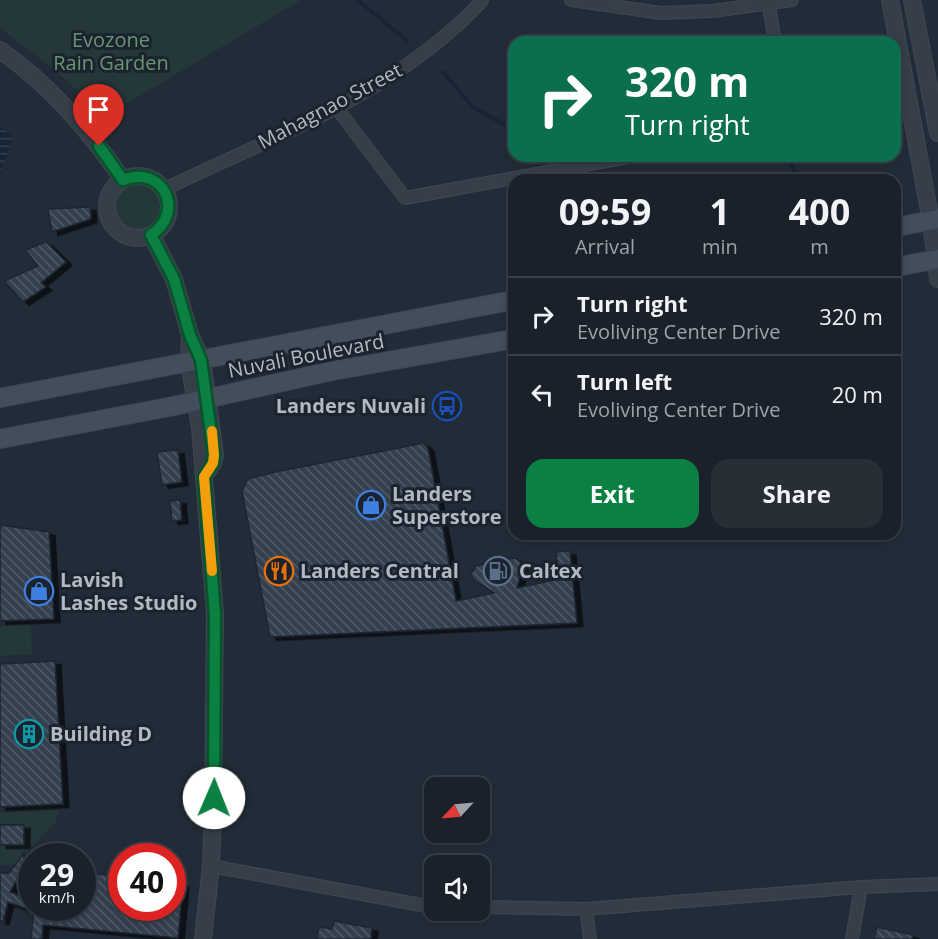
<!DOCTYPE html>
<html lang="en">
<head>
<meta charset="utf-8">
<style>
  :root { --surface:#1a212a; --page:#272e36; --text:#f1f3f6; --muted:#9fa3a8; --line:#383e47; --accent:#0b8043 }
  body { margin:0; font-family:"Open Sans",sans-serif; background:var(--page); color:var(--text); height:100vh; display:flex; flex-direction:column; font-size:22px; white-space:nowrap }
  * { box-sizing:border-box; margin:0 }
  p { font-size:20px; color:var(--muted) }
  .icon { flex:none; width:33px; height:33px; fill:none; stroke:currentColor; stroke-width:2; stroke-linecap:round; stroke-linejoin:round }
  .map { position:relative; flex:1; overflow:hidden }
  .side { position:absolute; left:508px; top:174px; width:393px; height:366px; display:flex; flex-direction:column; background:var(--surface); border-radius:18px; box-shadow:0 3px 9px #0003,0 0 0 2px var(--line) }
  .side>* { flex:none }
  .banner { position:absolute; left:508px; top:36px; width:393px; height:126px; border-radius:18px; box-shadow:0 3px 9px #0003,0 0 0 2px var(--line); background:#0b6e4f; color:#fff; overflow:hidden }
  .needle { width:39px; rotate:244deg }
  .controls { position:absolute; left:424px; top:777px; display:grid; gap:12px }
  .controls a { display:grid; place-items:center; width:66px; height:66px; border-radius:12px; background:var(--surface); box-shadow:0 3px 9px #0003,0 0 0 2px var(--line); font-size:30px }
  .speed { position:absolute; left:18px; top:843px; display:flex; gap:12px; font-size:30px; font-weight:700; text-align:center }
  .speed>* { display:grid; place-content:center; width:78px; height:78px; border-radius:50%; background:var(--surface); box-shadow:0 3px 9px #0003,0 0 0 2px var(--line); line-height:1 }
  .speed small { font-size:15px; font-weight:400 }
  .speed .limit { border:9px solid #d22; background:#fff; color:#111 }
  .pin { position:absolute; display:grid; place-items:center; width:51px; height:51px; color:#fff; margin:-62px -26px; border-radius:50% 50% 50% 0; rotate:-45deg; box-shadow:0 0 6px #0007 }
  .pin .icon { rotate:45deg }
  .me { position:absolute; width:66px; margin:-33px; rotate:1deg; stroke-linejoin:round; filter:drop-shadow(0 0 4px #0008) }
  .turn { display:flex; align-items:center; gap:21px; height:126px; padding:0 18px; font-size:27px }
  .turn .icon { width:78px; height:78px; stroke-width:2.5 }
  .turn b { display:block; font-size:42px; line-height:51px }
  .eta { display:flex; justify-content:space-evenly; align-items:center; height:102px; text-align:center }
  .eta b { font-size:36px; font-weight:700; line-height:42px }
  .action { display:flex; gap:12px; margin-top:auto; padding:12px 18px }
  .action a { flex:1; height:69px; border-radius:18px; background:var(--accent); color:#fff; font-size:24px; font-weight:700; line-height:69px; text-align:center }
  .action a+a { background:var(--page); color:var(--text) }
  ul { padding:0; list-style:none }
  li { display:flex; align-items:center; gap:18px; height:78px; padding:0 18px; border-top:2px solid var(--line) }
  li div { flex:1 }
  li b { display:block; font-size:22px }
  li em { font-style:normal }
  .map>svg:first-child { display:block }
  .green { fill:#243739 }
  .water { fill:url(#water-rules) }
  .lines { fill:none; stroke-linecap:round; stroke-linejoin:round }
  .stream { stroke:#162435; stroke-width:4 }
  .building { fill:url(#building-back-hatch); stroke:#1d2530; stroke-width:1.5; filter:url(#shadow) }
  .minor-casing { stroke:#3f4752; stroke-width:14 }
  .tertiary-casing { stroke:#3f4752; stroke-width:18 }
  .secondary-casing { stroke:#3f4752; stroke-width:20 }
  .minor { stroke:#363e49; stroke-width:12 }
  .tertiary { stroke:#363e49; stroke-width:16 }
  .secondary { stroke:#444d5c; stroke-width:18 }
  .route-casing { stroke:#07532c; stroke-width:15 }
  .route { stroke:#0b8043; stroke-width:10 }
  .slow { stroke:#f59e0b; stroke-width:10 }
  .labels { text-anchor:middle; stroke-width:6; stroke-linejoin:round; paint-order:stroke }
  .park-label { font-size:20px; fill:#699572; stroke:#1b232e }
  .street-label { font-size:20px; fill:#b1b9c5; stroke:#1b232e }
  .poi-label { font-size:20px; font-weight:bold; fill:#b1b9c5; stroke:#1b232e; text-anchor:start }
</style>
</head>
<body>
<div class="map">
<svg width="938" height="939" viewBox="0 0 938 939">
  <defs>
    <pattern id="water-rules" width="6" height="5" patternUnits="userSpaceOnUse" patternTransform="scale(1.5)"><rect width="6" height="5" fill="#162435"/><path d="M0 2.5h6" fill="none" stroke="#364251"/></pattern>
    <pattern id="building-back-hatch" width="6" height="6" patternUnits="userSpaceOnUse" patternTransform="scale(1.5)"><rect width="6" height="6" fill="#34404f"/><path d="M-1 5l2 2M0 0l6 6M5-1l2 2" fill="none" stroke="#4f5a67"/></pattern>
    <filter id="shadow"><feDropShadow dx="6" dy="3.5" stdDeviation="0" flood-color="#0009"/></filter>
  </defs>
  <rect width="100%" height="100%" fill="#222c38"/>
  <!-- green -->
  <g class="green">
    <path d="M0,0H301L104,117L56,71L0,28Z"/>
    <circle cx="138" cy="207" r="23"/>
    <path d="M31,625L32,654L0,656V626Z"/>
    <path d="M60,810L55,823L14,865H0V813Z"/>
  </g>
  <!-- water -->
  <path class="water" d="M0,126L13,137L0,173Z"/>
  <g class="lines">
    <!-- stream -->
    <g class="stream">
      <path d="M358,0L407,41"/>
      <path d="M443,72L473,107L514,130"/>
      <path d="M790,156L796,180"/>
    </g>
  </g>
  <!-- building -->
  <g class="building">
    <path d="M90,207L91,219L52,232L48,209Z"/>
    <path d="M46,242L66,262L41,283L46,287L23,302L4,281L38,266L25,250Z"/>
    <path d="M424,443L428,448L456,601L494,593L473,579L471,574L476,566L514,558L517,559L521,563L522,569L517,588L559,579L556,552L570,551L577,623L270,637L242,491L246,482L248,479L275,472Z"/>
    <path d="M178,450L182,482L162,485L157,452Z"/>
    <path d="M180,500L182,520L172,521L170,501Z"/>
    <path d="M0,525L49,532L54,619L0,621Z"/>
    <path d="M55,661L63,804L0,807V664Z"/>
    <rect x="0" y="825" width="24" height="20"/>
    <path d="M24,853V868L10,892L32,900V911L8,902L3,921H0V873H9Z"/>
    <path d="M82,872L122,877V908H172V883L183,884L178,938L43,925L42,939H31L34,908H82Z"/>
    <path d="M334,921L372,928L371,939H317L319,927L332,929Z"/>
    <path d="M877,927L913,935L912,939H874Z"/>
  </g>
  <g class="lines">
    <!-- minor casing -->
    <g class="minor-casing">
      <g id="minor">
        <path d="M571,0L661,13L713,11L792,0"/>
        <path d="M768,0L775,42"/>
        <path d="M336,107L405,198L634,156"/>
        <path d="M163,190C255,145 355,109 435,44C452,30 468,17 482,0"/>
        <path d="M211,866L421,905H435"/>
        <path d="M480,907L586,909L861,887L938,884"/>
        <path d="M586,909L590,939"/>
        <path d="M852,939L861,887"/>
      </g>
    </g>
    <!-- tertiary casing -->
    <g class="tertiary-casing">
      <g id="tertiary">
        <path d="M890,0L931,221L938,279"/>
        <path d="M912,0L938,133"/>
        <path d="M0,50C50,85 89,130 123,180"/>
        <circle cx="138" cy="207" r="31"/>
        <path d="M151,235L174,279L190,335L202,360L215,455L213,463L204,477"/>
        <path d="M190,335L189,362L200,427L215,614L213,816L211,866L203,939"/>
      </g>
    </g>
    <!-- secondary casing -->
    <g class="secondary-casing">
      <g id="secondary">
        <path d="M896,227L938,219"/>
        <path d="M896,267L938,259"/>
        <path d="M0,398L514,300"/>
        <path d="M0,439L174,406L332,371L514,339"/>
      </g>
    </g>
    <!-- minor -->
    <use href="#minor" class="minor"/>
    <!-- tertiary -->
    <use href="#tertiary" class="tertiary"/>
    <!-- secondary -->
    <use href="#secondary" class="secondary"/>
  </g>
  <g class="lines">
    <!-- route casing -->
    <g class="route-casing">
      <path id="route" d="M99,146L123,180C163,164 186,212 151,235L174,279L190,335L201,360L214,455L213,463L204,477L215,614L214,798"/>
    </g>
    <!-- route -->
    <use href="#route" class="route"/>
    <!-- slow -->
    <path class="slow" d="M212,431L214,455L213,463L204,477L212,571"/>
  </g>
  <!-- icons -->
  <defs>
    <g id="bus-ring" transform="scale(1.5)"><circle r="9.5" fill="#1b232e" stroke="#1a4fb4" stroke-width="1.5"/><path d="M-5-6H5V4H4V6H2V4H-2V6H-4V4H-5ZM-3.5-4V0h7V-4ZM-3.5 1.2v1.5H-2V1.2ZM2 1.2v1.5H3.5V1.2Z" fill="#1a4fb4"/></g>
    <g id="shop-ring" transform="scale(1.5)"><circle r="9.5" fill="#1b232e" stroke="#3f7fe0" stroke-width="1.5"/><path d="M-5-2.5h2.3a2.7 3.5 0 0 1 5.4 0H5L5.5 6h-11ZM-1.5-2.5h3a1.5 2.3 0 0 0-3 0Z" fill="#3f7fe0"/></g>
    <g id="restaurant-ring" transform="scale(1.5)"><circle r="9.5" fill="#1b232e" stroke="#e8710a" stroke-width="1.5"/><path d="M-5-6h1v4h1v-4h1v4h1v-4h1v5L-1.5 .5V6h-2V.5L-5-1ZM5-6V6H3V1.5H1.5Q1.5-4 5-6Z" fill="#e8710a"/></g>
    <g id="fuel-ring" transform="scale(1.5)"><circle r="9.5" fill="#1b232e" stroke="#5c6f8a" stroke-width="1.5"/><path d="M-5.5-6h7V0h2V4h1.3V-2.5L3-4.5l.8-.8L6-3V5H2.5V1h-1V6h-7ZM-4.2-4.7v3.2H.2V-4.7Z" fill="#5c6f8a"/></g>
    <g id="building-ring" transform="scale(1.5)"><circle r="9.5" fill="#1b232e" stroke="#0f9aa8" stroke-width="1.5"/><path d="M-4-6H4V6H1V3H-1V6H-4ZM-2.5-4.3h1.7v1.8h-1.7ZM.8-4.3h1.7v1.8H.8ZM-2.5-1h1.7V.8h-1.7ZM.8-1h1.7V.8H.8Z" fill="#0f9aa8"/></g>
  </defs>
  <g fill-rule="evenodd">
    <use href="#bus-ring" x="447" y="406"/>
    <use href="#shop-ring" x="371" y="505"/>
    <use href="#restaurant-ring" x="279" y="571"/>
    <use href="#fuel-ring" x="498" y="571"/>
    <use href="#shop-ring" x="39" y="591"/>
    <use href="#building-ring" x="29" y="734"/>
  </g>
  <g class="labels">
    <!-- park labels -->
    <g class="park-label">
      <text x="111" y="47">Evozone<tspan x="111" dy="23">Rain Garden</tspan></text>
    </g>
    <!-- street labels -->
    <g class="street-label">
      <text transform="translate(330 106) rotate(-28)" y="7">Mahagnao Street</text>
      <text transform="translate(306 356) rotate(-11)" y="7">Nuvali Boulevard</text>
    </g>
    <!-- poi labels -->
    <g class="poi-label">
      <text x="426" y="413" text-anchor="end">Landers Nuvali</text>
      <text x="392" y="501">Landers<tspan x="392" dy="23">Superstore</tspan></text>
      <text x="300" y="578">Landers Central</text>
      <text x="519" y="578">Caltex</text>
      <text x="60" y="587">Lavish<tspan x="60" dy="23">Lashes Studio</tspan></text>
      <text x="50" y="741">Building D</text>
    </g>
  </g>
</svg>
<div class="controls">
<a><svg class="needle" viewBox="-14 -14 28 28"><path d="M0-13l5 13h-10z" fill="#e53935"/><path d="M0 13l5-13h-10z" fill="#9fa3a8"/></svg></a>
<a><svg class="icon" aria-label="sound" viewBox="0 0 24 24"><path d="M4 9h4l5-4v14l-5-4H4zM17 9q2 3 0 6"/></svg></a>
</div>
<div class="speed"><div>29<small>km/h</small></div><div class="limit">40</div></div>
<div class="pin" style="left:99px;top:146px;background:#d93025"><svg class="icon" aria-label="arrive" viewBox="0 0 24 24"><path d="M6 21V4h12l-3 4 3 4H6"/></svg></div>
<svg class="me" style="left:214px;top:798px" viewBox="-20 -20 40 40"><circle r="19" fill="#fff"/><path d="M0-13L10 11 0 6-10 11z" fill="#0b8043"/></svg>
<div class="banner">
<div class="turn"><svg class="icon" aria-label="right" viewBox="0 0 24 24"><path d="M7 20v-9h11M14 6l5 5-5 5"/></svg><div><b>320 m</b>Turn right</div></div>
</div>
<section class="side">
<div class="eta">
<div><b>09:59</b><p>Arrival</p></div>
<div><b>1</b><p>min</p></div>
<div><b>400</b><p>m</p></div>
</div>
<ul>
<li><svg class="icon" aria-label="right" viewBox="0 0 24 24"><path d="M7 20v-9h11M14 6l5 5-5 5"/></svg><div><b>Turn right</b><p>Evoliving Center Drive</p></div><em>320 m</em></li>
<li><svg class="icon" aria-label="left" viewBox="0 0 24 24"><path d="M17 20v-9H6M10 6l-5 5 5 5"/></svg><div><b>Turn left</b><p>Evoliving Center Drive</p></div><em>20 m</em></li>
</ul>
<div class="action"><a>Exit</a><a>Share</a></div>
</section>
</div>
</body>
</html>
